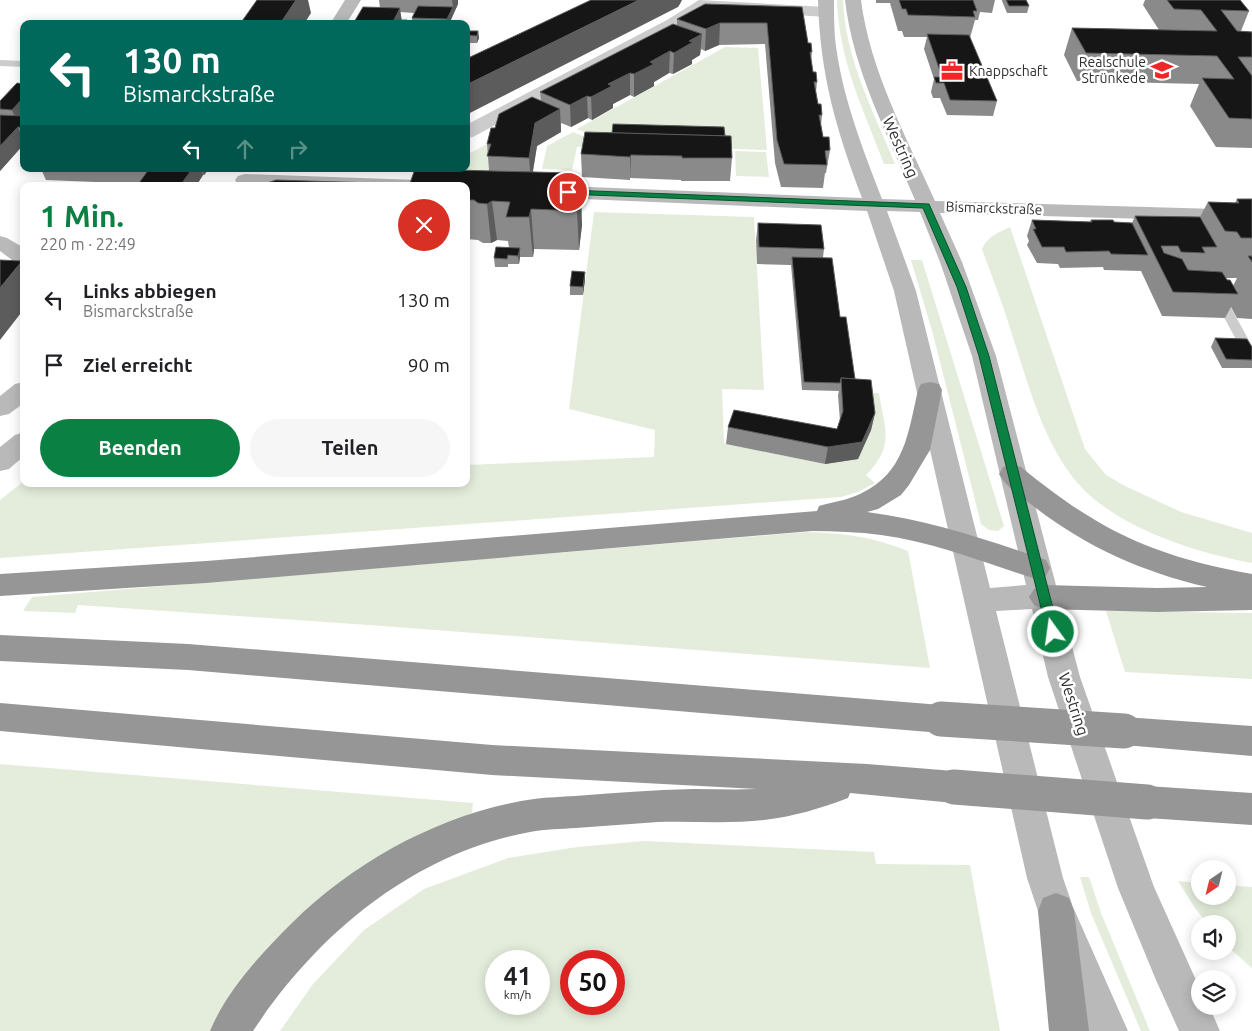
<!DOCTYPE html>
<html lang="de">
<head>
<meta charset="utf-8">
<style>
  :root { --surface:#fff; --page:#f6f6f6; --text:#202124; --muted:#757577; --accent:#0b8043 }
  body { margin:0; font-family:Ubuntu,sans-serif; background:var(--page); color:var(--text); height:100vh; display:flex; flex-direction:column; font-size:19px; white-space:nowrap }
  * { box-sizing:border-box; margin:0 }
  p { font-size:16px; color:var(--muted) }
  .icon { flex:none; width:28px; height:28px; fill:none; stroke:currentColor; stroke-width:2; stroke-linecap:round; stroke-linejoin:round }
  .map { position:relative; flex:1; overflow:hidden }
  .drawer { position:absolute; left:20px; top:182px; width:450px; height:305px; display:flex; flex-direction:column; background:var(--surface); border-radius:10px; box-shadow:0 2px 12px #0003 }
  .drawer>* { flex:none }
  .banner { position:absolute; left:20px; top:20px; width:450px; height:152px; border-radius:10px; box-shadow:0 2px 12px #0003; background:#00695c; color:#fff; overflow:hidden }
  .needle { width:32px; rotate:215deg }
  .fabs { position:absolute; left:1191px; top:860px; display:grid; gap:10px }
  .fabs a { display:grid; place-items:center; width:45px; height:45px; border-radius:50%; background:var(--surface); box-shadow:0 2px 12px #0003; font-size:25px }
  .speed { position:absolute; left:485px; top:950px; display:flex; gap:10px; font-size:25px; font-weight:700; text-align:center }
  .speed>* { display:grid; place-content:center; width:65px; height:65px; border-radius:50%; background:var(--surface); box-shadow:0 2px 12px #0003; line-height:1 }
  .speed small { font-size:12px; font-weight:400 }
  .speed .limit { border:8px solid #d22; background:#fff; color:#111 }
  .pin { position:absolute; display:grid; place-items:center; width:42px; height:42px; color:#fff; margin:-21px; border:2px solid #fff; border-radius:50%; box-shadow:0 1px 5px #0007 }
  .me { position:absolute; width:55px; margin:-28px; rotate:346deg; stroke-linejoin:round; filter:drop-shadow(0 0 4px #0008) }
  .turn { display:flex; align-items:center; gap:18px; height:105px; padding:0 20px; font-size:22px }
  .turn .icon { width:65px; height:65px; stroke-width:2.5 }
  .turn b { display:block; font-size:35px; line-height:42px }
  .lanes { display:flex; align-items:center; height:48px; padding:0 20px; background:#0003; justify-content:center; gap:25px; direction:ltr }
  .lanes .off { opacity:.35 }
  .round { display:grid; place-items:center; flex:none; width:52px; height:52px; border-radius:26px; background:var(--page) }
  .head { display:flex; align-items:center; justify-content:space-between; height:85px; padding:0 20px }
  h1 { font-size:30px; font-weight:700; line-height:38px; color:var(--accent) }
  .action { display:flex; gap:10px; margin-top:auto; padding:10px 20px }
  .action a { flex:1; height:58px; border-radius:30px; background:var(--accent); color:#fff; font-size:20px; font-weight:700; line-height:58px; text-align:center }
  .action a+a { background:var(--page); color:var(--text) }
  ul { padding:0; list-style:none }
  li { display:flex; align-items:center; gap:15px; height:65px; padding:0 20px }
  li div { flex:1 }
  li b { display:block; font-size:19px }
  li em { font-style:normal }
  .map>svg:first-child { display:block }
  .green { fill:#e4eddc; fill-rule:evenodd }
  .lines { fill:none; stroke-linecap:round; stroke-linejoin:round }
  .lane { fill:#ccc; fill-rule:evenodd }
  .street { fill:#ccc; fill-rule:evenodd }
  .secondary { fill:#b9b9b9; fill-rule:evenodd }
  .highway { fill:#969696; fill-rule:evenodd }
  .highway-bridge { stroke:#969696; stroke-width:35 }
  .wall { fill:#8a8a8a; fill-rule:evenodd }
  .shaded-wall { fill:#5c5c5c }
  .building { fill:#161616; stroke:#5c5c5c }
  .route { fill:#0b8043; stroke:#07532c }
  .labels { text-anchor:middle; stroke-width:5; stroke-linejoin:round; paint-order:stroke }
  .far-poi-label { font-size:14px; fill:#2f2f2f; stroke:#fff; text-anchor:end }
  .far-street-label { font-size:14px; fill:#2f2f2f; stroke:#fff }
  .street-label { font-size:16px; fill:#2f2f2f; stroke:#fff }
</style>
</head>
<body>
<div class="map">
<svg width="1252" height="1031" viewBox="0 0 1252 1031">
  <rect width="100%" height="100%" fill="#fff"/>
  <!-- green -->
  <g class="green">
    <path d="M837,0H843C845,58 873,111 895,164H884C863,108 839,61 837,0Z"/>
    <path d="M725,47L758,48L767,150L612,144L577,129Z"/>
    <path d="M573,132L609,147H577L572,170L542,169L547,146Z"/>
    <path d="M501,137L491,175L453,173L455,169H466V155Z"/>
    <path d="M735,151L766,152L769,177L736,176Z"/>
    <path d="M594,212L754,217L764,390L722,389L724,443L825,464L858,459L866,393H879C885,431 895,445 866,475L875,483L858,492L841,497L0,558V500L24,481V484H466V465L654,457L655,430L569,409Z"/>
    <path d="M1010,227L1085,449L1106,475L1125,486L1181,512L1252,533V563C1197,553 1124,530 1083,489C1044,449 1027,380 1010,328C1002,301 991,275 982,249C988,236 997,233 1010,227Z"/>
    <path d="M911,260H922L1004,526L998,531L989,530L981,524L933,334Z"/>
    <path d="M806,532C844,533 873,537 908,551L930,668L383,626L78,605L75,613L23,611L32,597Z"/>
    <path d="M1106,611L1252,613V679L1125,672Z"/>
    <path d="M0,764L473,803L472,813L417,837L358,869L326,896L212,1031H0Z"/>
    <path d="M644,841L874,852L876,864L970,865L1000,1031H280L313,984L364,930L424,889L508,858L577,847ZM496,961H539V1004H496ZM571,961H614V1004H571Z"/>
    <path d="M1080,877H1089L1101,913L1150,1031H1141L1091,913Z"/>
    <path d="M1178,881L1200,883V896H1228V885L1252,887V968L1228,947V924H1208L1195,908Z"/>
  </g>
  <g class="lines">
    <!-- lane -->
    <g class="lane">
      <path d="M0,60L24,61V67L0,66Z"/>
      <path d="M1218,291L1224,295L1252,346V362L1246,358L1212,295Z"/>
    </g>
    <!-- street -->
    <path class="street" d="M699,0L826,7L832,9L834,12L832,15L826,17L705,9L679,26L473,137L466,138V125L667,20Z"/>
    <!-- secondary -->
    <g class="secondary">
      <path d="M345,0H361L346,24H330Z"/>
      <path d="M818,0H834C834,13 834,26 835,38C841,94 862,147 882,199L915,200C888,135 853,70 845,0H861C870,71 906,136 935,201L1252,210V222L940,213L962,262L996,356L1080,677L1154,887L1200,989V1006H1209L1220,1031H1179L1156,980L1118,888L1048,677L1032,609L996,611L1063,878L1073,907L1128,1031H1088L1038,911L1027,878L894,291L867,211L466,194V186H457L466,182L862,198C836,129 820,75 818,0ZM887,211L920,212L940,262L972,356L1026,585L990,588L916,291Z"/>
      <path d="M245,174L418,180L425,182L428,186H256L238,184L235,180L238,176Z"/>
      <path d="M0,236L7,238L24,248V264L16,263L0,251Z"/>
      <path d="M24,382V403L9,414L0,416V396L15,384Z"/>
      <path d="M24,432V456L9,469L0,471V447L15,435Z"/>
    </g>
    <!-- highway -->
    <g class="highway">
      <path d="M930,382L939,384L942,390L930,450L909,485L901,495L878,509L867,512C929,520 988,540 1046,560L1050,568L1046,576L1036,579C985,563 934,542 881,535C858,532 835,531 812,531L206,583L0,596V574L206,561L817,511L819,506C833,502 848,500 860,494C905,473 908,433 918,390L921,384Z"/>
      <path d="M1012,464L1021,467C1099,531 1153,556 1252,574V610L1157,612L1044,609L1034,605L1029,597L1034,589L1044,585L1157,588L1207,587C1142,572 1084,546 1032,505C1020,496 1006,487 999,474L1003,467Z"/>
      <path d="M0,635L188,644L941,705L952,709L957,719L952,729L941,733L188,670L0,661Z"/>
      <path d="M0,703L492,745L867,764L954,771L966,776L971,787L966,798L954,803L850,793L848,798C822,808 792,817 764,820C729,824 693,821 658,822C631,824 603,826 576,828C561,829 545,829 530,832C413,854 318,933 253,1031H210C227,990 261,954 292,923C356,860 444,812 534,799C548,797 562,797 575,796C614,793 653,790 693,789C714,789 735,790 757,789L492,775L0,731Z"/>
      <path d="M1124,717L1252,726V756L1124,745L1112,741L1108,731L1112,721Z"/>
      <path d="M1147,786L1252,793V825L1147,818L1135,813L1130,802L1135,791Z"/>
      <path d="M1056,893L1069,898L1074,911L1089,1031H1049L1038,911L1043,898Z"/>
    </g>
    <!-- highway-bridge -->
    <g class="highway-bridge">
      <path d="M941,719L1124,731"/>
      <path d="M954,787L1147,802"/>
    </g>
  </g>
  <!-- wall -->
  <g class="wall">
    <path d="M379,0H458V4L449,24H412V18L414,13L400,12L402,20H407L408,24H353L380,8Z"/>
    <path d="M876,0H995L992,13L980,12L978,20H975L970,38L997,101L993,116L947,115L940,98H933L931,92L934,79L924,49L927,37H904L902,31H898L890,3H876Z"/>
    <path d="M1002,0H1026L1029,6L1027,13H1007L1002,1Z"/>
    <path d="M1145,0H1240L1249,11L1241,31L1252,32V148L1216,147L1190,106L1199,84L1077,81L1064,55L1072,28L1159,30L1143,5Z"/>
    <path d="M802,7L808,43L812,52L811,61L813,72L817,82L816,92L818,104L822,115L821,125L823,137L830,150L826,173H825L823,188L781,187L775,163L765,44L719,45L705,51L701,49L700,55L692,60V64L673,74L669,73L654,82V86L634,97L630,95L613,104V108L592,120L588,118L571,127L561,123V132L537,146L533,172L573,186L582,225L579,250L534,249L533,257H520L519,264H508V267H495L494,258L509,248L508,241L497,240L491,243H483L478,240L466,239V186L489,170L487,144L495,128L541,100L540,92L677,25V19Z"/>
    <path d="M466,31H478L479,38L477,43H466Z"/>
    <path d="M24,84V144L0,171V101Z"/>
    <path d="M725,136L732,158L730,181H681V180L630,178V180L582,177L581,154Z"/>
    <path d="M41,169H209L204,175H203L196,186L46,180Z"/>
    <path d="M1237,199H1252V319L1237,318L1231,307L1225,318L1162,316L1141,271L1104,270L1103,267L1060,268L1058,264L1037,263L1027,245L1029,241L1027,236L1032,220L1090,222L1091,220L1114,222L1132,223L1135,216L1200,217L1208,202L1235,203ZM1226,278H1237L1233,286Z"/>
    <path d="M758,223L824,249L823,257L840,317L855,379L875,413L871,430L858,459L825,464L726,444L728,427L837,429L840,421L838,395L839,391L802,390L791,265L757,264L756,240Z"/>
    <path d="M585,280L583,295H570V286Z"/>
    <path d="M1215,338L1252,360V368H1222L1211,347Z"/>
  </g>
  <!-- shaded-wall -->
  <g class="shaded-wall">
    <path d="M296,0H308L311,13L304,24H280Z"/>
    <path d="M452,0H458V4L449,24H447V19L453,7Z"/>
    <path d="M639,0H682L680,4L678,7L466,115V85Z"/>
    <path d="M400,8L402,24H392Z"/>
    <path d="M720,23L719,45L705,51L706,29Z"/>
    <path d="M478,31L479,38L477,43V36Z"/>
    <path d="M702,34L700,55L692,60V64L673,74L674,53L689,41Z"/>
    <path d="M670,51L669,73L654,82V86L634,97V74L650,62Z"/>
    <path d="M630,73V95L613,104V108L592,120L591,97L608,84Z"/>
    <path d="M587,96L588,118L571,127L570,105Z"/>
    <path d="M24,97V120L19,125L12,110Z"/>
    <path d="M560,109L561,132L537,146L531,181L529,158L535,123Z"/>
    <path d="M18,127L24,141V144L0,171V146Z"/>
    <path d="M631,155L630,178V180V157Z"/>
    <path d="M192,169H201L203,175L196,186H180Z"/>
    <path d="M202,169H206L207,171L204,175Z"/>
    <path d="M573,173L574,211L571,186Z"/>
    <path d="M581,186L582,225L579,250L577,211Z"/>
    <path d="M492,201L497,240L491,243L487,204Z"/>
    <path d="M531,209L534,249L533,257L529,217Z"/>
    <path d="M520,248V257L519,264L518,256Z"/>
    <path d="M22,261L24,265V309L0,340V288Z"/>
    <path d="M585,272V280L583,295V287Z"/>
    <path d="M875,413L871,430L858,459L825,464L828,447Z"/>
  </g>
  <!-- building -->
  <g class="building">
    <path d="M257,0H296L280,24H240Z"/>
    <path d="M591,0H639L466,85V59Z"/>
    <path d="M899,0H973L977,11H973L975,17L908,15L906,9H902Z"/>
    <path d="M1006,0H1026L1029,6H1009Z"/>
    <path d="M1167,0H1240L1249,11L1221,10L1237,31L1252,32V57H1238L1252,76V119L1229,118L1202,78L1234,79L1217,56L1086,53L1072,28L1217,31L1201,10L1174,9Z"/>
    <path d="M705,4L802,7L808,43H811L812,52H810L813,72H816L817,82H814L818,104H821L822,115H819L823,137H829L830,150L825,151L827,165L784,164L777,140L767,23H720L706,29L677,19Z"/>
    <path d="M418,6L453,7L447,19L412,18Z"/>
    <path d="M363,7L400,8L392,24H353Z"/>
    <path d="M402,20H407L405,24H402Z"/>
    <path d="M673,24L702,34L689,41L693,42L674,53L670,51L650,62L654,64L634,74L630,73L608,84L612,86L591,97L587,96L570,105L540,92Z"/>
    <path d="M466,31H478L477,36L466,35Z"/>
    <path d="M927,34L969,35L997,101L950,100L944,83H936L934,77H942Z"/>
    <path d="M17,83L24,84V97L12,110L0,109V101Z"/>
    <path d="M532,97L560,109L535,123L529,158L487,156L491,144H487L491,128H495L499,114Z"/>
    <path d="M0,115L24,116V128L18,127L0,146Z"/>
    <path d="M613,124L724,127L725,136L612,133Z"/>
    <path d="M585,132L731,136L732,158H682V156L631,155L630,157L581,154Z"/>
    <path d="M149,169H192L180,186H108L111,183H139Z"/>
    <path d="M415,169L573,173L571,186H581L577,211L531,209L529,217H506L510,202L492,201L487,204L478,203L474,200H466V186H409Z"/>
    <path d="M276,180L373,183L370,186H262L264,184Z"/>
    <path d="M1237,199H1252V238H1241L1237,232L1225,231L1208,202L1239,203Z"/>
    <path d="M1135,216L1200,217L1217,247H1202L1205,253L1181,252L1178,246H1161L1164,253L1182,259L1188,270L1222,272L1227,280H1230L1238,294L1173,292Z"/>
    <path d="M1032,220L1092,222L1091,220H1113L1114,222L1132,223L1148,255L1111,254L1109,251L1066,252L1064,247H1042L1033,229H1036Z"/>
    <path d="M758,223L821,225L824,249L759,247Z"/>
    <path d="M496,247L520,248L518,256L508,255L507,259L494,258Z"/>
    <path d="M1248,256H1252V262Z"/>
    <path d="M792,257L832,258L840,317H846L855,379L841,378L840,383L804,382Z"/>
    <path d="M0,260L22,261L0,288Z"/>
    <path d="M572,271L585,272L583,287L570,286Z"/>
    <path d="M1215,338L1247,339L1252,347V360L1226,359Z"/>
    <path d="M841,378L871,380L875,413L862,442L828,447L728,427L734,410L837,429L843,411Z"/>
  </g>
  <!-- route -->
  <path class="route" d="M568,190L929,204L966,287L989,356L1059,632L1057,636H1048L1047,632L979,356L957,287L923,208L565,194L563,192Z"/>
  <!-- icons -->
  <defs>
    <g id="school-bare" transform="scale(1.725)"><path d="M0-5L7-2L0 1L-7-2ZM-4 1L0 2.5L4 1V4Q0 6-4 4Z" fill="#f12626" stroke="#fff" stroke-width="2.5" paint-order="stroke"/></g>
    <g id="office-bare" transform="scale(1.725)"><path d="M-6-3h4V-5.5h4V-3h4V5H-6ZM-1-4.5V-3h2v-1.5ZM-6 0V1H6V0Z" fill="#f12626" stroke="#fff" stroke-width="2.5" paint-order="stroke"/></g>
  </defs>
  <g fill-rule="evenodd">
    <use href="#school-bare" x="1162" y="70"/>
    <use href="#office-bare" x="952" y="71"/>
  </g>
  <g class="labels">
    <!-- far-poi labels -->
    <g class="far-poi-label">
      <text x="1146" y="67">Realschule<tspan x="1146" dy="16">Strünkede</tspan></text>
      <text x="969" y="76" text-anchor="start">Knappschaft</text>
    </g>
    <!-- far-street labels -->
    <g class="far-street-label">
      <text transform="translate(994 208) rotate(2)" y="5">Bismarckstraße</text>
    </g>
    <!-- street labels -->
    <g class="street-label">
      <text transform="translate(901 147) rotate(66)" y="6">Westring</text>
      <text transform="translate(1074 704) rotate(72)" y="6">Westring</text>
    </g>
  </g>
</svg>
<div class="fabs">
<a><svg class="needle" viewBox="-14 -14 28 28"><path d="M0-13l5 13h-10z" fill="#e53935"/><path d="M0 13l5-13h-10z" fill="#757577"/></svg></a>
<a><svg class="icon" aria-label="sound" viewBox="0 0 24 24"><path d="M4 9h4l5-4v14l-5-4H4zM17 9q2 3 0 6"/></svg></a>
<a><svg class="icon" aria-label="layers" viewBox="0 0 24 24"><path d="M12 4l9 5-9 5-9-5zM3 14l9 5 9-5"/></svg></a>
</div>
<div class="speed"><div>41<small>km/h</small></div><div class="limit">50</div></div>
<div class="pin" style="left:568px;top:192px;background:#d93025"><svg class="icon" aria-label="arrive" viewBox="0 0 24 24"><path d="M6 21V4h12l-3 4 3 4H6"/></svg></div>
<svg class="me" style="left:1053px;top:632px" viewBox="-20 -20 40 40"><circle r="17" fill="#0b8043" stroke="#fff" stroke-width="3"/><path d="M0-11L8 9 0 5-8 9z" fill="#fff"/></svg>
<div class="banner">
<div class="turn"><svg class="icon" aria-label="left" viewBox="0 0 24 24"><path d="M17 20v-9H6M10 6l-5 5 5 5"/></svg><div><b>130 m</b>Bismarckstraße</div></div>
<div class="lanes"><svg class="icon" aria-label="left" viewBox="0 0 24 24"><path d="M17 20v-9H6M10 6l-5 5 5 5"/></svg><svg class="icon off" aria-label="ahead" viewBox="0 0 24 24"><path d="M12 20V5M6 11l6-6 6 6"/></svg><svg class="icon off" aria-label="right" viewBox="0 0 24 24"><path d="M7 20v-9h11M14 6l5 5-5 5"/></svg></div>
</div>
<section class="drawer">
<div class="head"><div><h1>1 Min.</h1><p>220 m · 22:49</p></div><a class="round" style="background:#d93025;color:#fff"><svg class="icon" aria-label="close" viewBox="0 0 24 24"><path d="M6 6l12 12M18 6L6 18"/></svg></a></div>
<ul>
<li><svg class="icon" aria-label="left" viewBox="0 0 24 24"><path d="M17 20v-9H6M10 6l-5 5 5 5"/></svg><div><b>Links abbiegen</b><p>Bismarckstraße</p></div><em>130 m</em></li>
<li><svg class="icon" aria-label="arrive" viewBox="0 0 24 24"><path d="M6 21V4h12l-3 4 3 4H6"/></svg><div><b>Ziel erreicht</b></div><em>90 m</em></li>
</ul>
<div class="action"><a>Beenden</a><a>Teilen</a></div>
</section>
</div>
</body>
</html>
